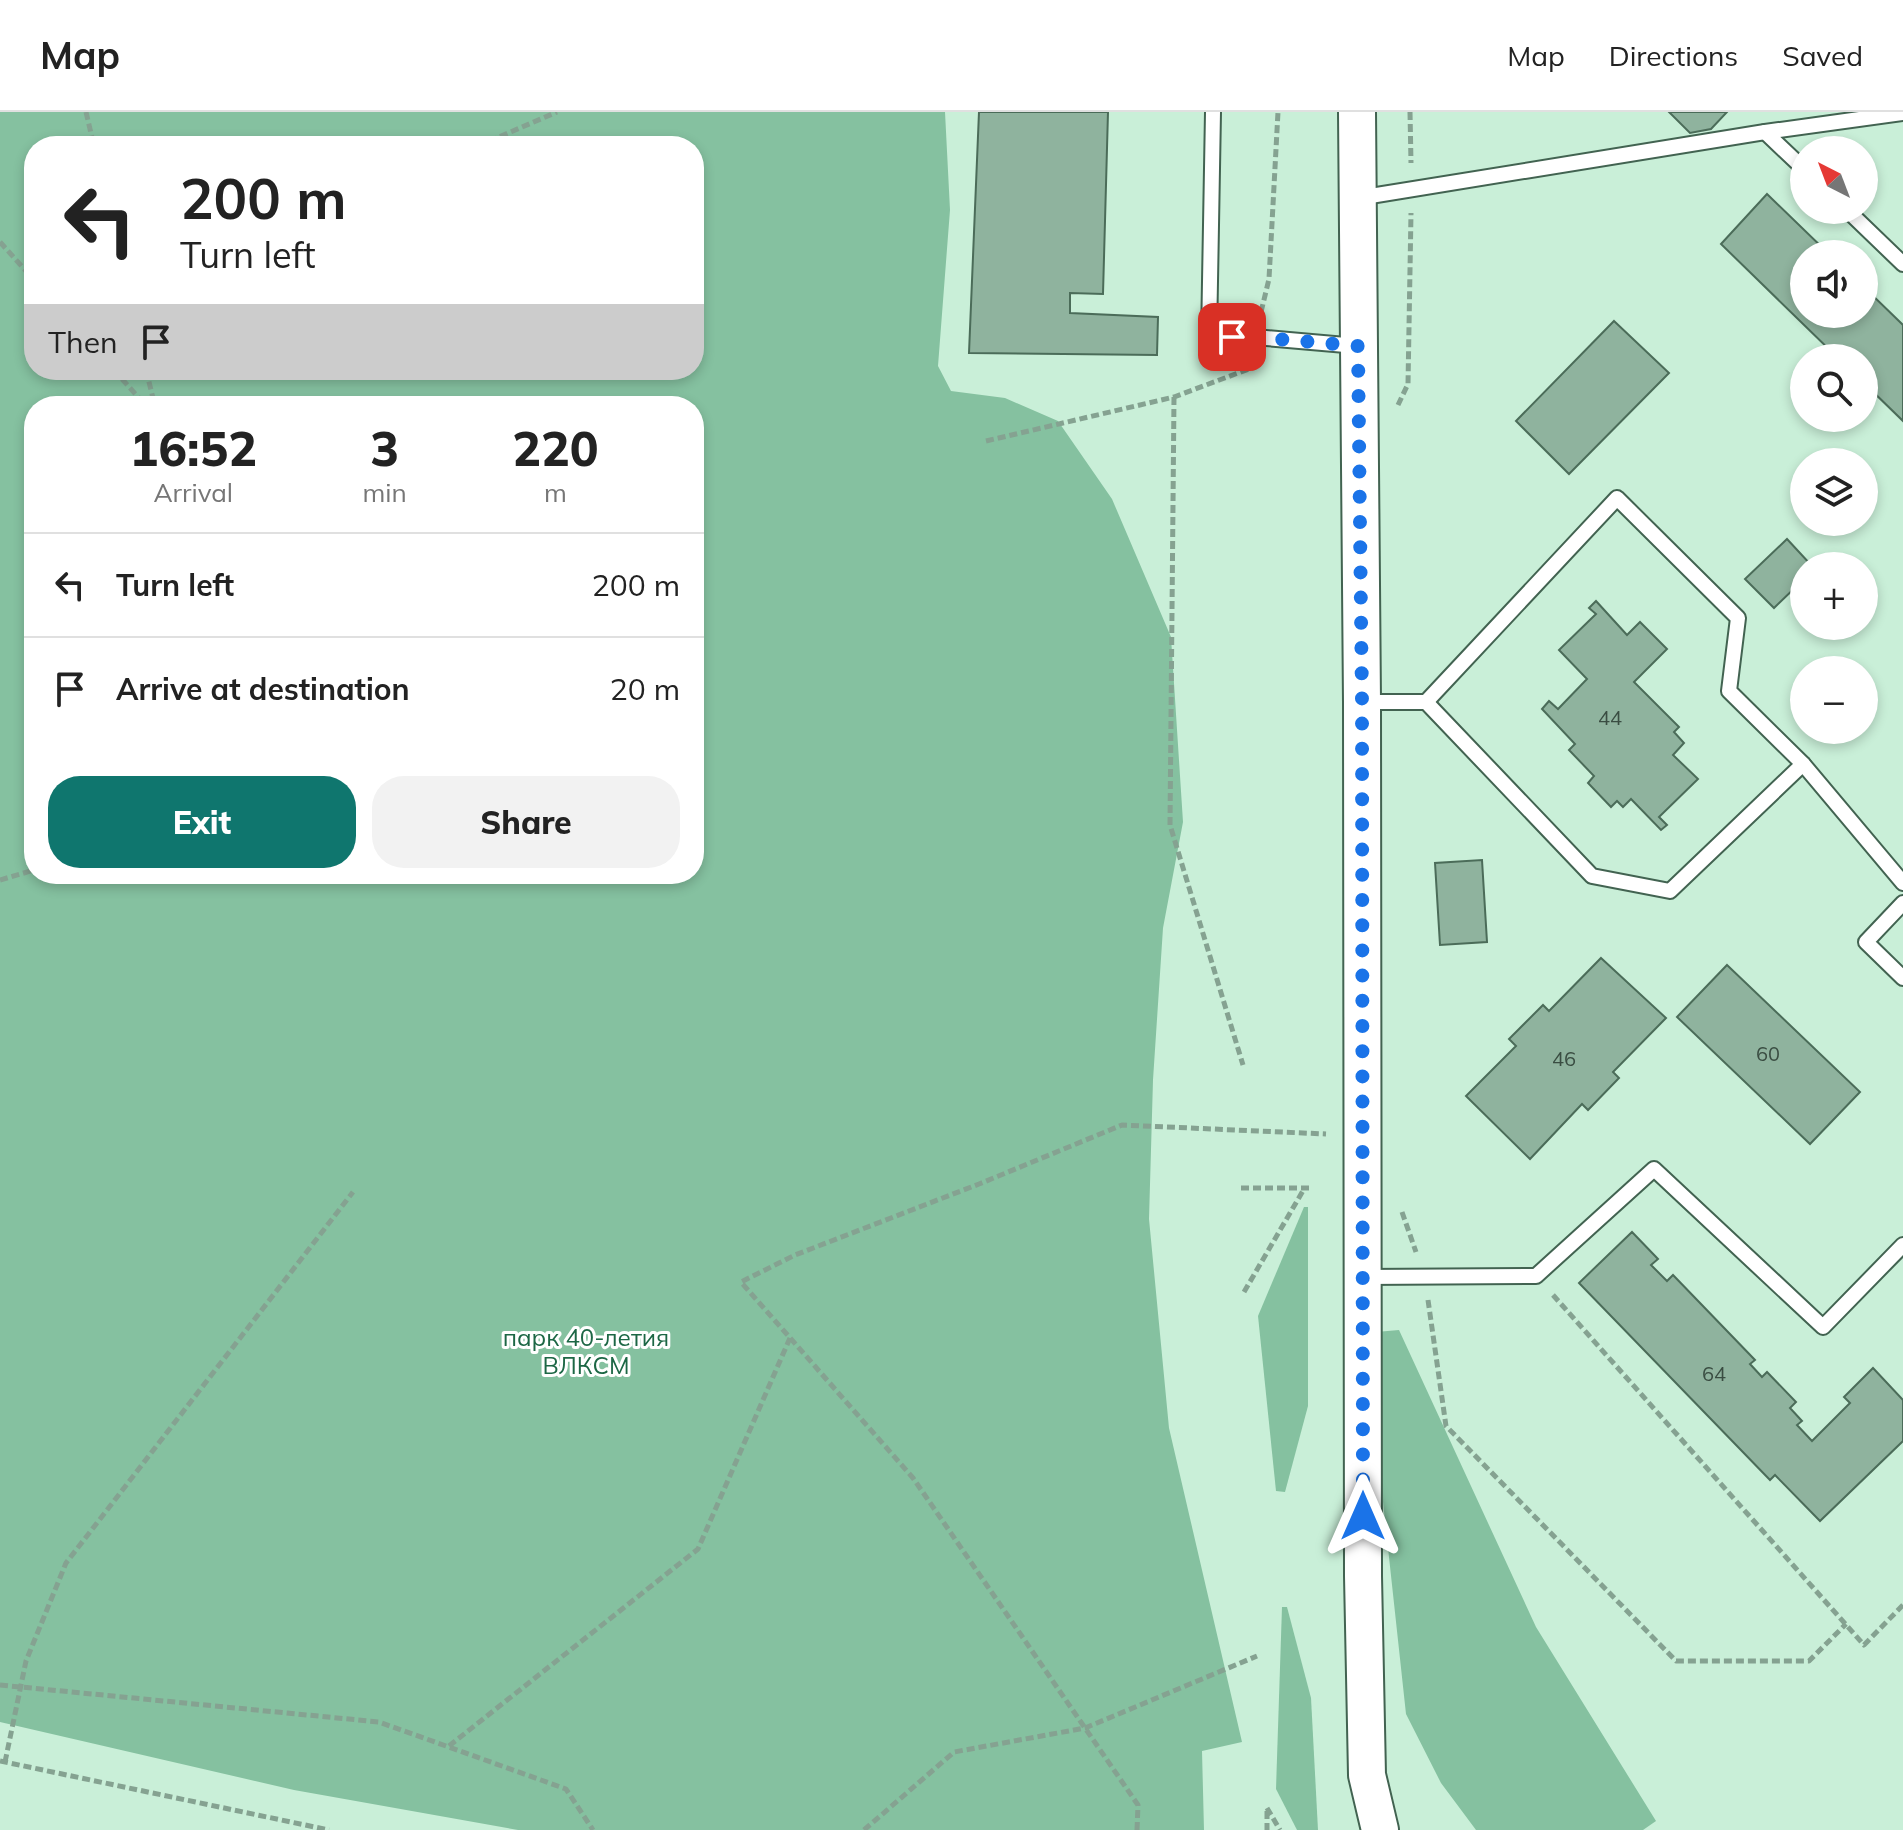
<!DOCTYPE html>
<html lang="en">
<head>
<meta charset="utf-8">
<style>
  :root { --surface:#fff; --page:#f2f2f2; --text:#222; --muted:#767676; --line:#e0e0e0; --accent:#0f766e }
  body { margin:0; font-family:Mulish,sans-serif; background:var(--page); color:var(--text); height:100vh; display:flex; flex-direction:column; font-size:30px; white-space:nowrap }
  * { box-sizing:border-box; margin:0 }
  p { font-size:26px; color:var(--muted) }
  .icon { flex:none; width:44px; height:44px; fill:none; stroke:currentColor; stroke-width:2; stroke-linecap:round; stroke-linejoin:round }
  .map { position:relative; flex:1; overflow:hidden }
  .details { position:absolute; left:24px; top:284px; width:680px; height:488px; display:flex; flex-direction:column; background:var(--surface); border-radius:32px; box-shadow:0 4px 12px #0003 }
  .details>* { flex:none }
  .banner { position:absolute; left:24px; top:24px; width:680px; height:244px; border-radius:32px; box-shadow:0 4px 12px #0003; background:#fff; color:var(--text); overflow:hidden }
  .needle { width:52px; rotate:318deg }
  .tools { position:absolute; left:1790px; top:24px; display:grid; gap:16px }
  .tools a { display:grid; place-items:center; width:88px; height:88px; border-radius:50%; background:var(--surface); box-shadow:0 4px 12px #0003; font-size:40px }
  .pin { position:absolute; display:grid; place-items:center; width:68px; height:68px; color:#fff; margin:-34px; border-radius:16px; box-shadow:0 4px 12px #0006 }
  .me { position:absolute; width:88px; margin:-44px; rotate:0deg; stroke-linejoin:round; filter:drop-shadow(0 0 6px #0008) }
  .turn { display:flex; align-items:center; gap:28px; height:168px; padding:0 24px; font-size:36px }
  .turn .icon { width:104px; height:104px; stroke-width:2.5 }
  .turn b { display:block; font-size:56px; line-height:68px }
  .then { display:flex; align-items:center; height:76px; padding:0 24px; background:#0003; gap:16px; font-size:30px }
  .eta { display:flex; justify-content:space-evenly; align-items:center; height:136px; text-align:center }
  .eta b { font-size:48px; font-weight:800; line-height:56px }
  .action { display:flex; gap:16px; margin-top:auto; padding:16px 24px }
  .action a { flex:1; height:92px; border-radius:32px; background:var(--accent); color:#fff; font-size:32px; font-weight:800; line-height:92px; text-align:center }
  .action a+a { background:var(--page); color:var(--text) }
  ul { padding:0; list-style:none }
  li { display:flex; align-items:center; gap:24px; height:104px; padding:0 24px; border-top:2px solid var(--line) }
  li div { flex:1 }
  li b { display:block; font-size:30px }
  li em { font-style:normal }
  header { display:flex; align-items:center; gap:48px; box-sizing:border-box; height:112px; padding:0 40px; background:var(--surface); border-bottom:2px solid var(--line) }
  header strong { font-size:38px }
  nav { display:flex; gap:44px; margin-inline-start:auto; font-size:28px }
  .map>svg:first-child { display:block }
  .green { fill:#85c1a0; fill-rule:evenodd }
  .building { fill:#8fb39e; stroke:#4b6c59; stroke-width:2 }
  .lines { fill:none; stroke-linecap:round; stroke-linejoin:round }
  .service-casing { stroke:#426351; stroke-width:18 }
  .tertiary-casing { stroke:#426351; stroke-width:40 }
  .path { stroke:#85a291; stroke-width:5; stroke-dasharray:8 4; stroke-linecap:butt }
  .service { stroke:#fff; stroke-width:14 }
  .tertiary { stroke:#fff; stroke-width:36 }
  .route { stroke:#1a73e8; stroke-width:14; stroke-dasharray:0 25.2 }
  .labels { text-anchor:middle; stroke-width:6; stroke-linejoin:round; paint-order:stroke }
  .number-label { font-size:20px; fill:#3a4d42 }
  .park-label { font-size:24px; fill:#1c6745; stroke:#fff }
</style>
</head>
<body>
<header>
<strong>Map</strong>
<nav><a>Map</a><a>Directions</a><a>Saved</a></nav>
</header>
<div class="map">
<svg width="1903" height="1718" viewBox="0 0 1903 1718">
  <rect width="100%" height="100%" fill="#c9efd8"/>
  <!-- green -->
  <g class="green">
    <path d="M0,0H945L950,98L938,254L951,279L1005,286L1058,309L1112,387L1171,525L1183,710L1163,816L1153,968L1149,1107L1169,1316L1242,1630L1202,1639L1204,1718H518L294,1678L0,1610ZM34,34H694V258H34ZM34,294H694V762H34Z"/>
    <path d="M1304,1095H1308V1294L1285,1380L1276,1379L1258,1204Z"/>
    <path d="M1399,1218L1536,1515L1656,1709L1643,1718H1476L1441,1671L1406,1602L1366,1233L1376,1220Z"/>
    <path d="M1282,1495H1287L1311,1586L1318,1718H1297L1276,1677Z"/>
  </g>
  <!-- building -->
  <g class="building">
    <path d="M979,0H1108L1103,182L1070,181V201L1158,205L1157,243L969,241Z"/>
    <path d="M1669,0H1727L1711,17L1690,21Z"/>
    <path d="M1767,82L1829,142H1804V202H1864V175L1903,213V309L1864,271V246H1838L1721,132Z"/>
    <path d="M1614,209L1669,261L1569,362L1516,309Z"/>
    <path d="M1787,427L1812,454H1804V467L1774,496L1745,467Z"/>
    <path d="M1596,489L1627,523L1640,510L1667,537L1634,570L1679,615L1674,620L1684,631L1673,643L1698,667L1659,705L1667,713L1661,718L1631,687L1623,695L1617,689L1611,695L1588,671L1594,664L1569,638L1575,632L1542,597L1549,589L1558,597L1587,567L1559,538L1596,502L1589,496Z"/>
    <path d="M1482,748L1487,830L1440,833L1435,751Z"/>
    <path d="M1601,846L1666,906L1613,960L1619,966L1588,998L1582,992L1530,1047L1466,984L1516,934L1509,927L1543,893L1549,899Z"/>
    <path d="M1727,853L1860,980L1810,1032L1677,905Z"/>
    <path d="M1632,1120L1658,1147L1651,1153L1667,1169L1673,1163L1755,1248L1750,1252L1762,1265L1767,1260L1796,1290L1790,1296L1802,1309L1797,1313L1812,1329L1850,1291L1844,1285L1873,1256L1903,1288V1329L1820,1409L1775,1363L1770,1368L1579,1171Z"/>
  </g>
  <g class="lines">
    <!-- service casing -->
    <g class="service-casing">
      <g id="service">
        <path d="M1213,0L1209,226L1254,225L1357,234"/>
        <path d="M1765,20L1804,57"/>
        <path d="M1358,86L1765,20L1903,1"/>
        <path d="M1847,98L1903,152"/>
        <path d="M1362,590H1426L1592,764L1670,779L1803,652"/>
        <path d="M1426,590L1617,386L1738,506L1729,579L1803,652L1903,771"/>
        <path d="M1903,791L1866,830L1903,866"/>
        <path d="M1362,1165L1536,1164L1654,1057L1823,1215L1903,1133"/>
      </g>
    </g>
    <!-- tertiary casing -->
    <g class="tertiary-casing">
      <path id="tertiary" d="M1357,0L1362,590L1363,1464L1367,1663L1380,1718"/>
    </g>
    <!-- path -->
    <g class="path">
      <path d="M86,0L94,34"/>
      <path d="M1410,0L1411,51"/>
      <path d="M478,34L557,0"/>
      <path d="M0,130L34,168"/>
      <path d="M1261,200L1269,167L1278,0"/>
      <path d="M114,258L146,294"/>
      <path d="M146,258L155,294"/>
      <path d="M1174,285L1170,713L1243,953"/>
      <path d="M1398,293L1408,272L1411,101"/>
      <path d="M986,329L1174,285L1254,255"/>
      <path d="M0,768L34,758"/>
      <path d="M1241,1076H1313"/>
      <path d="M1402,1100L1416,1140"/>
      <path d="M1244,1180L1304,1077"/>
      <path d="M1553,1183L1864,1533L1903,1493"/>
      <path d="M1428,1188L1446,1314L1676,1549H1809L1846,1512"/>
      <path d="M0,1573L379,1610L566,1677L593,1718"/>
      <path d="M449,1634L698,1437L790,1226"/>
      <path d="M0,1649L329,1718"/>
      <path d="M5,1650L26,1549L66,1451L353,1080"/>
      <path d="M1267,1696L1280,1718"/>
      <path d="M1267,1699V1718"/>
      <path d="M864,1718L954,1640L1085,1616L1257,1544"/>
      <path d="M1137,1718L1138,1693L913,1366L741,1170L795,1143L979,1072L1122,1013L1326,1022"/>
    </g>
    <!-- service -->
    <use href="#service" class="service"/>
    <!-- tertiary -->
    <use href="#tertiary" class="tertiary"/>
  </g>
  <g class="lines">
    <!-- route -->
    <path class="route" d="M1232,225H1254L1358,234L1362,590L1363,1404"/>
  </g>
  <g class="labels">
    <!-- number labels -->
    <g class="number-label">
      <text x="1610" y="613">44</text>
      <text x="1768" y="949">60</text>
      <text x="1564" y="954">46</text>
      <text x="1714" y="1269">64</text>
    </g>
    <!-- park labels -->
    <g class="park-label">
      <text x="586" y="1234">парк 40-летия<tspan x="586" dy="28">ВЛКСМ</tspan></text>
    </g>
  </g>
</svg>
<div class="tools">
<a><svg class="needle" viewBox="-14 -14 28 28"><path d="M0-13l5 13h-10z" fill="#e53935"/><path d="M0 13l5-13h-10z" fill="#767676"/></svg></a>
<a><svg class="icon" aria-label="sound" viewBox="0 0 24 24"><path d="M4 9h4l5-4v14l-5-4H4zM17 9q2 3 0 6"/></svg></a>
<a><svg class="icon" aria-label="search" viewBox="0 0 24 24"><circle cx="10" cy="10" r="6"/><path d="M15 15l6 6"/></svg></a>
<a><svg class="icon" aria-label="layers" viewBox="0 0 24 24"><path d="M12 4l9 5-9 5-9-5zM3 14l9 5 9-5"/></svg></a>
<a>+</a>
<a>−</a>
</div>
<div class="pin" style="left:1232px;top:225px;background:#d93025"><svg class="icon" aria-label="arrive" viewBox="0 0 24 24"><path d="M6 21V4h12l-3 4 3 4H6"/></svg></div>
<svg class="me" style="left:1363px;top:1404px" viewBox="-20 -20 40 40"><path d="M0-17L14 15 0 8-14 15z" fill="#1a73e8" stroke="#fff" stroke-width="4"/></svg>
<div class="banner">
<div class="turn"><svg class="icon" aria-label="left" viewBox="0 0 24 24"><path d="M17 20v-9H6M10 6l-5 5 5 5"/></svg><div><b>200 m</b>Turn left</div></div>
<div class="then">Then<svg class="icon" aria-label="arrive" viewBox="0 0 24 24"><path d="M6 21V4h12l-3 4 3 4H6"/></svg></div>
</div>
<section class="details">
<div class="eta">
<div><b>16:52</b><p>Arrival</p></div>
<div><b>3</b><p>min</p></div>
<div><b>220</b><p>m</p></div>
</div>
<ul>
<li><svg class="icon" aria-label="left" viewBox="0 0 24 24"><path d="M17 20v-9H6M10 6l-5 5 5 5"/></svg><div><b>Turn left</b></div><em>200 m</em></li>
<li><svg class="icon" aria-label="arrive" viewBox="0 0 24 24"><path d="M6 21V4h12l-3 4 3 4H6"/></svg><div><b>Arrive at destination</b></div><em>20 m</em></li>
</ul>
<div class="action"><a>Exit</a><a>Share</a></div>
</section>
</div>
</body>
</html>
